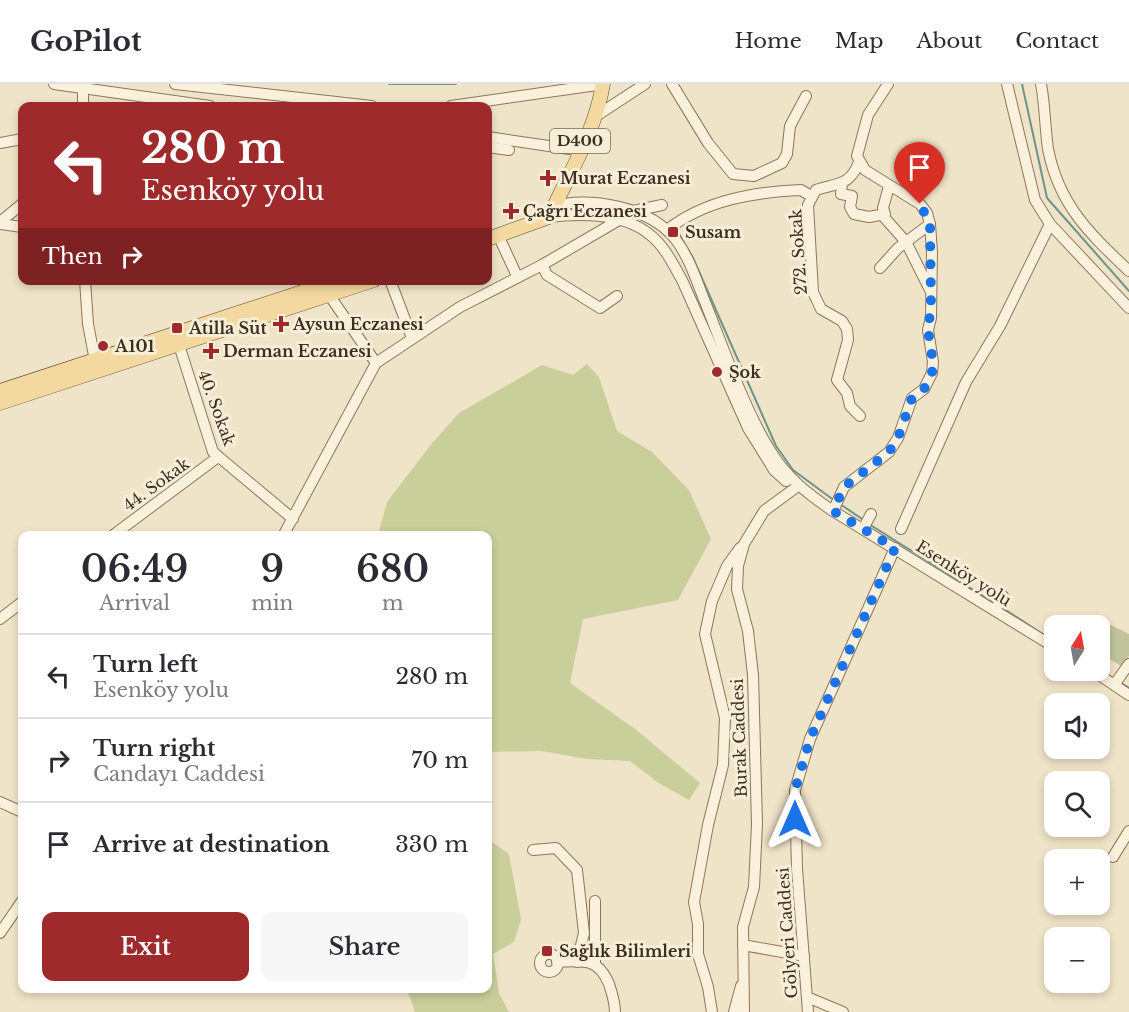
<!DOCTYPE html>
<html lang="en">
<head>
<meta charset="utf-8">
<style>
  :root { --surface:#fff; --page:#f7f7f7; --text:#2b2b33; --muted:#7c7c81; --line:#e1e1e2; --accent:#9e2a2b }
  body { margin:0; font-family:"Libre Baskerville",serif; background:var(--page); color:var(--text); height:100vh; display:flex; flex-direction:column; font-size:22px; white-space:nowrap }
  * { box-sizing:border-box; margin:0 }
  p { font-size:20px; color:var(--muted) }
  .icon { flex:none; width:33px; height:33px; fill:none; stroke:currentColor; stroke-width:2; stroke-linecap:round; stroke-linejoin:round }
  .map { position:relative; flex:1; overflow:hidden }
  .side { position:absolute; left:18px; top:447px; width:474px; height:462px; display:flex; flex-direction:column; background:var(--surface); border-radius:12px; box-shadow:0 3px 9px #0003 }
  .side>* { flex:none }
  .banner { position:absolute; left:18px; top:18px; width:474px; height:183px; border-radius:12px; box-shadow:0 3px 9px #0003; background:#9e2a2b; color:#fff; overflow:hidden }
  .needle { width:39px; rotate:11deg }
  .tools { position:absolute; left:1044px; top:531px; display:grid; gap:12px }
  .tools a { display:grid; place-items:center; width:66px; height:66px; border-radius:12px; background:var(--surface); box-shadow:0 3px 9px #0003; font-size:30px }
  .pin { position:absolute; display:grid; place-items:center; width:51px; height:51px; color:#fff; margin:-62px -26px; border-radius:50% 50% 50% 0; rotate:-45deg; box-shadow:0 0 6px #0007 }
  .pin .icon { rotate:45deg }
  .me { position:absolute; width:66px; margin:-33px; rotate:0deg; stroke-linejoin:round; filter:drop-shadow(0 0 4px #0008) }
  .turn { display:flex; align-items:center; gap:21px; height:126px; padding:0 24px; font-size:27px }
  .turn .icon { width:78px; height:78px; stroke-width:2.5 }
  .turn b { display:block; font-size:42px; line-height:51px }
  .then { display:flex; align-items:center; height:57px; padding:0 24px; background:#0003; gap:12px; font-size:22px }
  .eta { display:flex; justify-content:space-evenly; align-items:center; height:102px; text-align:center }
  .eta b { font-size:36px; font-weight:600; line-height:42px }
  .cta { display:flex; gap:12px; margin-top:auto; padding:12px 24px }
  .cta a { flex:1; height:69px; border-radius:12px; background:var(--accent); color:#fff; font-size:24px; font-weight:600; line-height:69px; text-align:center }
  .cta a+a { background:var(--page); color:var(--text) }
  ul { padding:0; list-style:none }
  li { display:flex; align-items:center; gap:18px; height:84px; padding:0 24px; border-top:2px solid var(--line) }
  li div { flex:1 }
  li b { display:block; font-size:22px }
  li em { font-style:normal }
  header { display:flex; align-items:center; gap:36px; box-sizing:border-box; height:84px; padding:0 30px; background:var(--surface); border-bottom:2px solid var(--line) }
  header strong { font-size:28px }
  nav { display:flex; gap:33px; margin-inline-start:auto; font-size:21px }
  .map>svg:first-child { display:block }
  .green { fill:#c9cf9b }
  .cemetery { fill:#bfc49a }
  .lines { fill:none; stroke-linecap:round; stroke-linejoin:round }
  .stream { stroke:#6f938a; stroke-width:2 }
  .minor-casing { stroke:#8d765c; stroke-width:12 }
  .major-casing { stroke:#5b4430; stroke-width:15 }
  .minor { stroke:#faf1dc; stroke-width:10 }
  .major { stroke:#f3d9a0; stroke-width:14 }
  .route { stroke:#1a73e8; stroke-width:10; stroke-dasharray:0 18 }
  .poi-dot { fill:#9e2a2b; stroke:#f7eed8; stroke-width:2 }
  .labels { text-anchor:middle; stroke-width:6; stroke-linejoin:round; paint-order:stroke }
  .shield { fill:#f7eed8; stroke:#756857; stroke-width:1.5 }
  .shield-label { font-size:15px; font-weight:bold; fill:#3d2e20 }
  .poi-label { font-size:16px; font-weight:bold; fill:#3d2e20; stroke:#f7eed8; text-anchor:start }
  .street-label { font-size:16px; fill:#3d2e20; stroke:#f7eed8 }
</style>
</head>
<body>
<header>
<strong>GoPilot</strong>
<nav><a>Home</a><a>Map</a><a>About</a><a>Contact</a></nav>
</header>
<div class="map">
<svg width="1129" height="928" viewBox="0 0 1129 928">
  <rect width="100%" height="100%" fill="#f0e4c8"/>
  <!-- green -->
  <g class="green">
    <path d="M587,280L599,293L617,347L652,368L689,406L711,455L678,516L583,535L570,599L635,645L700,699L689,716L657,698L630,677L587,675L541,667L489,668L488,671V452L378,451L387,418L433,358L459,329L542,281L573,291Z"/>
    <path d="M488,755L509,770L521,835L514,858L493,870L499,909L509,928H415L407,905L488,904Z"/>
  </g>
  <!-- cemetery -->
  <path class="cemetery" d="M1093,538L1111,541L1129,550V572L1121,582L1100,569V542H1090Z"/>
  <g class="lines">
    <!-- stream -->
    <g class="stream">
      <path d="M389,0H456"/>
      <path d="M1022,0L1047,114L1129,207"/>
      <path d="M212,19L239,22"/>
      <path d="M679,150L693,174L776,362L793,386L835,417"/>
      <path d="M840,420L865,437"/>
      <path d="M869,440L994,519"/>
      <path d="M1001,523L1044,551"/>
      <path d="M1121,599L1129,604"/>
    </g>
    <!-- minor casing -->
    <g class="minor-casing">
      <g id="minor">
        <path d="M54,0L210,22"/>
        <path d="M83,0V22"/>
        <path d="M175,0L372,22"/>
        <path d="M672,0L708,59L733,90L754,92L782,79L787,70L790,42L806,12"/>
        <path d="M1007,0L1035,116L1050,140L1129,224"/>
        <path d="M1041,0C1045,21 1045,44 1048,65C1059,121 1089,149 1129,187"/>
        <path d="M451,22L597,1"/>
        <path d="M596,32L645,0"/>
        <path d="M488,53L576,66"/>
        <path d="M0,59L22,55"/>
        <path d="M488,63L509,66"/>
        <path d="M859,78C850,102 837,99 816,106L808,121L813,208L821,225L842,237L847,245L848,256L837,296L847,309L850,322L860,332"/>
        <path d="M842,99L841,110L852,112L850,123L854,130L869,133L885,130L883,124L889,102"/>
        <path d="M551,123C588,111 651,123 676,156C689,173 697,198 705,218C724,265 744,325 771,368C787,394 808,410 833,427L1054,563"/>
        <path d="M633,127L662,121"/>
        <path d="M883,132L906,158L930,206"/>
        <path d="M549,133C580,129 623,129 649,150C664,161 673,180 682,196L748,344L774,386L786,397"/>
        <path d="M0,138L22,120"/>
        <path d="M0,140L22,143"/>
        <path d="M667,146C705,116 754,108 801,106L811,112"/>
        <path d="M498,151L517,192"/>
        <path d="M542,181L547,191L600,224L617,212"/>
        <path d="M880,184L898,164L930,140"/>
        <path d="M85,196L88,240L96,282"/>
        <path d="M390,196L412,254"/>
        <path d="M325,205L376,279"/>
        <path d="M179,261L213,368L293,435"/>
        <path d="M833,427L844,403L889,368L898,354L912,314L924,305L932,289L933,278L928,246L931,234L932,168L930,140L927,129L920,120L865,86L857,72L868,31L888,0"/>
        <path d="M863,445L871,430"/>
        <path d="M901,445L966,298L1000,242L1050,140"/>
        <path d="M112,452L218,373"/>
        <path d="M283,452L376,279L460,223L542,181L619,136"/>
        <path d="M995,526L1003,512"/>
        <path d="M0,535L22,518"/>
        <path d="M1092,586L1129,611"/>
        <path d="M1114,601L1129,580"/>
        <path d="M0,718L22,728"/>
        <path d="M533,766L556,764L577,786L584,849L577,878"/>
        <path d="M1113,773L1129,747"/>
        <path d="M0,849L22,817"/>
        <path d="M743,861L804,872"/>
        <circle cx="549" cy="879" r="9"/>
        <path d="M557,878C583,877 598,873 609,900C612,909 615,918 615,928"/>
        <path d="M595,880V817"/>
        <path d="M807,913L843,928"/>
        <path d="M712,928L708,903L698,870V840L694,818L708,741L723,681L725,634L705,550L712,517L727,482L740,464"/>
        <path d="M734,928L741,902"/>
        <path d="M744,928L743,843L754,803L757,740L753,591L748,547L737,505L738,482L744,460L764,427L798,402"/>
        <path d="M808,928L797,785L795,706L810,655L895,464"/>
      </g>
    </g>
    <!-- major casing -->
    <g class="major-casing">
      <g id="major">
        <path d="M488,155L549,133C569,90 595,48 603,0"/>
        <path d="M0,307L339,196"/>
        <path d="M0,319L374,196"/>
      </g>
    </g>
    <!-- minor -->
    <use href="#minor" class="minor"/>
    <!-- major -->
    <use href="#major" class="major"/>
  </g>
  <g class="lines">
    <!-- route -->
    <path class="route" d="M795,735V706L810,655L895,464L833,427L844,403L889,368L898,354L912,314L924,305L932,289L933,278L928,246L931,222L930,140L920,120"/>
  </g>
  <!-- markers -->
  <g class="poi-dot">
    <path d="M545 85h6v6h6v6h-6v6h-6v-6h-6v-6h6z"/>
    <path d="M508 118h6v6h6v6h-6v6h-6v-6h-6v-6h6z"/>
    <rect x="667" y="142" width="12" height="12" rx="3"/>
    <path d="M278 231h6v6h6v6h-6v6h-6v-6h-6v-6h6z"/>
    <rect x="171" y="238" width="12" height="12" rx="3"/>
    <circle cx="103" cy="262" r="6"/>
    <path d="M208 258h6v6h6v6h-6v6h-6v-6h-6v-6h6z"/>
    <circle cx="717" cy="288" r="6"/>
    <rect x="541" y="861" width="12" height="12" rx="3"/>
  </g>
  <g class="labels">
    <!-- shield labels -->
    <rect class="shield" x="550" y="45" width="60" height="24" rx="4.5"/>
    <g class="shield-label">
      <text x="580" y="62">D400</text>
    </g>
    <!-- poi labels -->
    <g class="poi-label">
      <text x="560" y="100">Murat Eczanesi</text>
      <text x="523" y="133">Çağrı Eczanesi</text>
      <text x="685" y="154">Susam</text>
      <text x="293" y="246">Aysun Eczanesi</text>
      <text x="189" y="250">Atilla Süt</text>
      <text x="115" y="268">A101</text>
      <text x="223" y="273">Derman Eczanesi</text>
      <text x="729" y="294">Şok</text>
      <text x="559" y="873">Sağlık Bilimleri</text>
    </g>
    <!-- street labels -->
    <g class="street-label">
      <text transform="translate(798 168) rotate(-94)" y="6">272. Sokak</text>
      <text transform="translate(217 324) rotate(70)" y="6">40. Sokak</text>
      <text transform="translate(156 400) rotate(-36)" y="6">44. Sokak</text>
      <text transform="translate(964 489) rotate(32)" y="6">Esenköy yolu</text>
      <text transform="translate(739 654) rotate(-92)" y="6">Burak Caddesi</text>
      <text transform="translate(787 849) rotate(-94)" y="6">Gölyeri Caddesi</text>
    </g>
  </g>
</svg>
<div class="tools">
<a><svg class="needle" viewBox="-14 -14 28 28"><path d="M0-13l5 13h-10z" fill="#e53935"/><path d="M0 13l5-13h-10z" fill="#7c7c81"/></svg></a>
<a><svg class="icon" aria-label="sound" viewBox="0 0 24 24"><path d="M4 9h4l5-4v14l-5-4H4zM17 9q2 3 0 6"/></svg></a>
<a><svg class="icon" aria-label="search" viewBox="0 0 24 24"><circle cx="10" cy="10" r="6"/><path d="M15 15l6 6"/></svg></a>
<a>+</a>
<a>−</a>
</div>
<div class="pin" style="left:920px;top:120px;background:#d93025"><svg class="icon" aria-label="arrive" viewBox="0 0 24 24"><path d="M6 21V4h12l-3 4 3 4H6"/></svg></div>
<svg class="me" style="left:795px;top:735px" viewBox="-20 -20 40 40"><path d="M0-17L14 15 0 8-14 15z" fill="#1a73e8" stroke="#fff" stroke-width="4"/></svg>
<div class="banner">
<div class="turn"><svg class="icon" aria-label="left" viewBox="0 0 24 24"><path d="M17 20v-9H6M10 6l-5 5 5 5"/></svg><div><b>280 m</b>Esenköy yolu</div></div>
<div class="then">Then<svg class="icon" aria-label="right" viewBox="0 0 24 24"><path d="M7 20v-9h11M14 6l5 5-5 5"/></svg></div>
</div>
<section class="side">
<div class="eta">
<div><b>06:49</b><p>Arrival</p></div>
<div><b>9</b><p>min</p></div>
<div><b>680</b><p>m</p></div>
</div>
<ul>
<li><svg class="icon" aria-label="left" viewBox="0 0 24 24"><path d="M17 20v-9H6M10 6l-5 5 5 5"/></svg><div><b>Turn left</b><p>Esenköy yolu</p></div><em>280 m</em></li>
<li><svg class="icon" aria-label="right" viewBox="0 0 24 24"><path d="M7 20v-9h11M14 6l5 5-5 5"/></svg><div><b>Turn right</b><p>Candayı Caddesi</p></div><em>70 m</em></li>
<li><svg class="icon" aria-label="arrive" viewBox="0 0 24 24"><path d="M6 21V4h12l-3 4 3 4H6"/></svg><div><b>Arrive at destination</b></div><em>330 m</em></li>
</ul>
<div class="cta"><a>Exit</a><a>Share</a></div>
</section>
</div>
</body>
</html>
